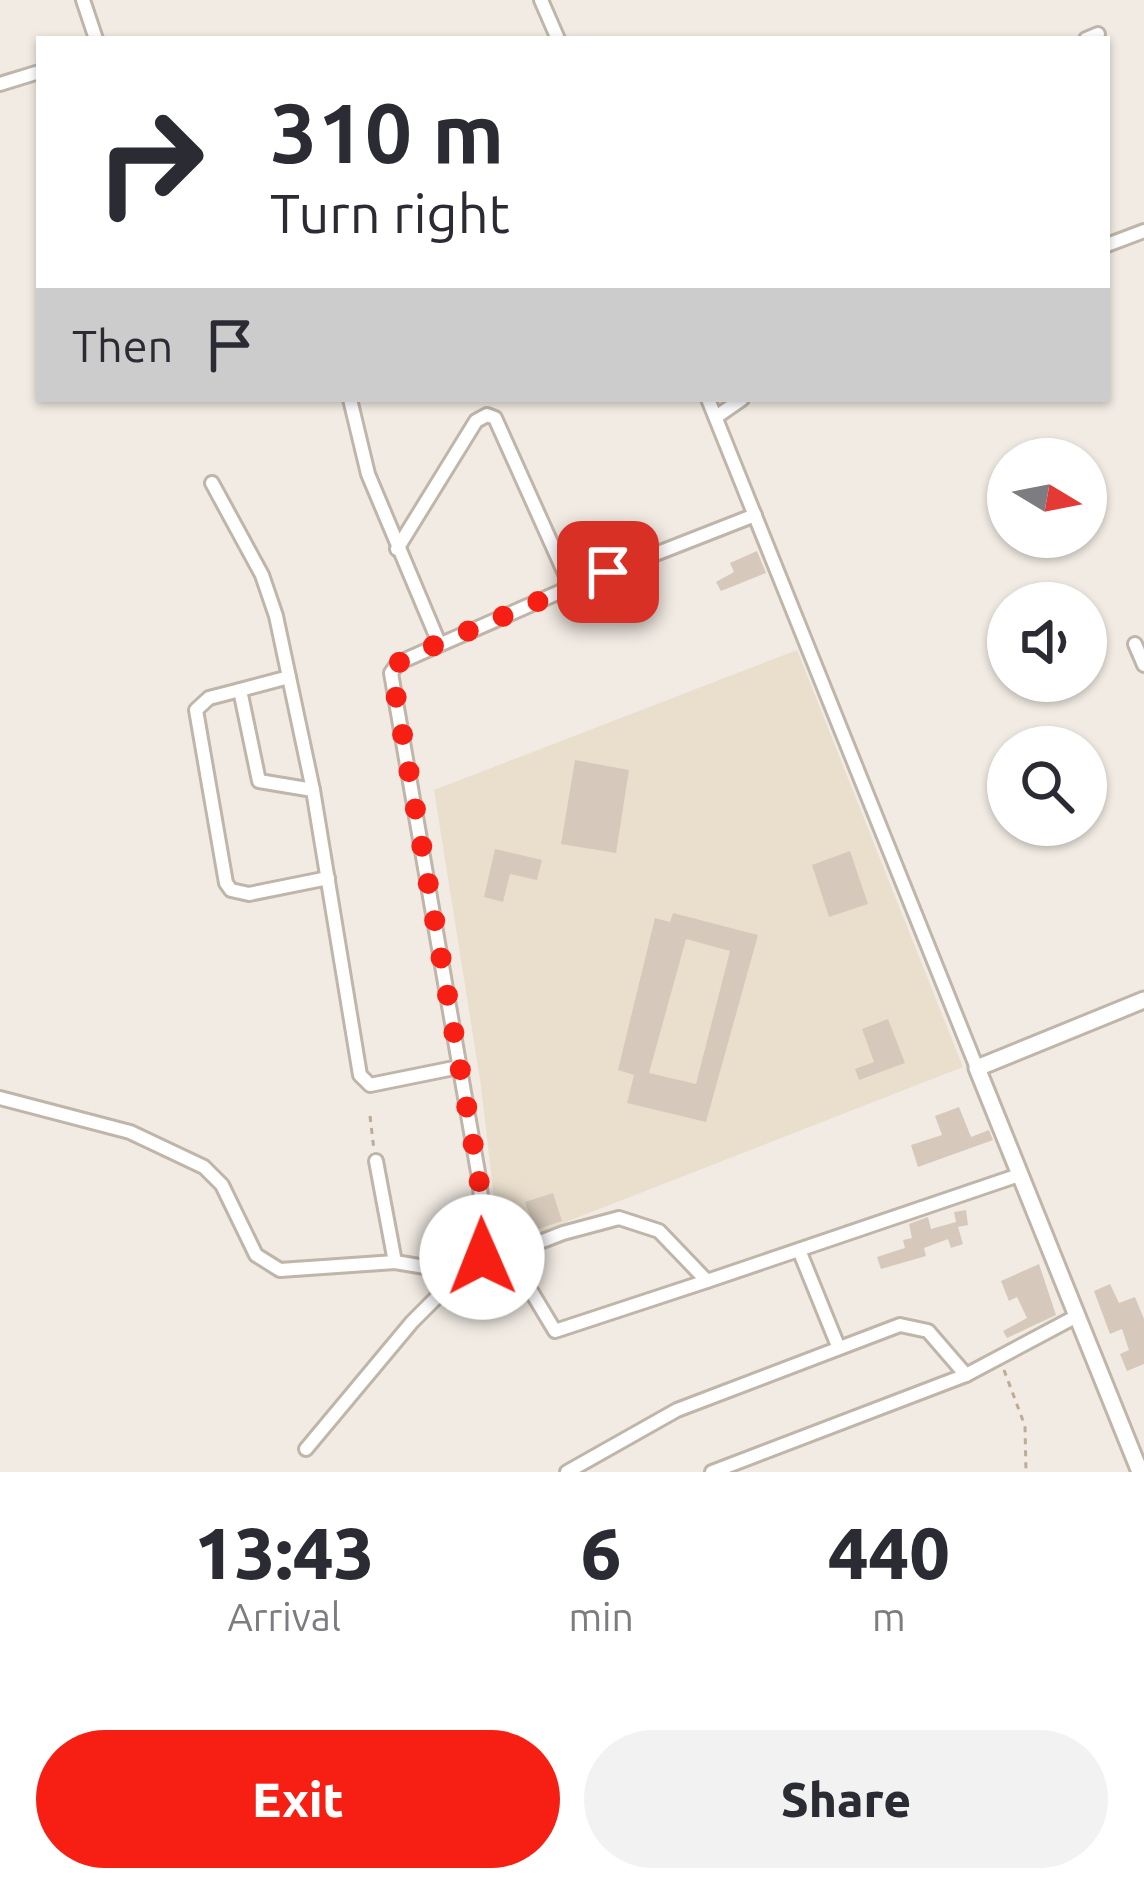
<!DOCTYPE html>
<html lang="en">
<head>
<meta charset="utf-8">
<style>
  :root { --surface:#fff; --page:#f2f2f3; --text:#2b2b33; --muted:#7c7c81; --accent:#f71f13 }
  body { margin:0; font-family:Ubuntu,sans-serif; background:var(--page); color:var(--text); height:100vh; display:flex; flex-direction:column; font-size:45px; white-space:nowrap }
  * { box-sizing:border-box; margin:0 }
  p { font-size:39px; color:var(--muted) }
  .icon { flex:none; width:66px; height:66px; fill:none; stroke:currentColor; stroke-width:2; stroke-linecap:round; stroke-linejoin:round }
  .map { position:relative; height:1472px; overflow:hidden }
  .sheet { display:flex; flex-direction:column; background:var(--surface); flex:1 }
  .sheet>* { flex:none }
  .guide { position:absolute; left:36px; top:36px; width:1074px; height:366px; border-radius:0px; box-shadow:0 3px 9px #0004; background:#fff; color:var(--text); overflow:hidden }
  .needle { width:78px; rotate:100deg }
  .controls { position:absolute; left:987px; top:438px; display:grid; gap:24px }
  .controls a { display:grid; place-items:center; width:120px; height:120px; border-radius:50%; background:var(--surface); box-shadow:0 3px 9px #0004; font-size:60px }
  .pin { position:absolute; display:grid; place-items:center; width:102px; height:102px; color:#fff; margin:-51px; border-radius:24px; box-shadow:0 6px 18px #0006 }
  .me { position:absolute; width:132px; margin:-66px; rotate:359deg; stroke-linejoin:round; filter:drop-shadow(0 0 9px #0008) }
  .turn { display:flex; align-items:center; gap:42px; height:252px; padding:0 36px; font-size:54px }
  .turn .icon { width:156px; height:156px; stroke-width:2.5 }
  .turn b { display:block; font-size:84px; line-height:102px }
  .then { display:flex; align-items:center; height:114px; padding:0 36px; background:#0003; gap:24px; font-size:45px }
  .eta { display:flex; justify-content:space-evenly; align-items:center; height:204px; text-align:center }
  .eta b { font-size:72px; font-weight:800; line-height:84px }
  .cta { display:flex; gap:24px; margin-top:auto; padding:24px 36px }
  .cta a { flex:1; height:138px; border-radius:72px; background:var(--accent); color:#fff; font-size:48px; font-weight:800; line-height:138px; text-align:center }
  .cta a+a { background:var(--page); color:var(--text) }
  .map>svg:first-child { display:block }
  .education { fill:#eadfcc }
  .building { fill:#d6c9bb; fill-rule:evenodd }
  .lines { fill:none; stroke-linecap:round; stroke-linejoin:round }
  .minor-casing { stroke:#bfb5a9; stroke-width:18 }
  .tertiary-casing { stroke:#bfb5a9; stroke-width:21 }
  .path { stroke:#beac97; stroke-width:3; stroke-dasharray:6 6; stroke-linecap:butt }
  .minor { stroke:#fff; stroke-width:12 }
  .tertiary { stroke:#fff; stroke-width:15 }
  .route { stroke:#f71f13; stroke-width:21; stroke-dasharray:0 37.8 }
</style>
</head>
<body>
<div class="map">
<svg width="1144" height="1472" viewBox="0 0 1144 1472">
  <rect width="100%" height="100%" fill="#f1ebe3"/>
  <!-- education -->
  <path class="education" d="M797,650L963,1067L517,1241L498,1233L481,1086L434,790Z"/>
  <!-- building -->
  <g class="building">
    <path d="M757,551L766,573L721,591L716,582L734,572L730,563Z"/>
    <path d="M575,760L629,770L616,853L561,844Z"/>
    <path d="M495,849L542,860L537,880L510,874L503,902L484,897Z"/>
    <path d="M850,851L868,904L829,917L812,865Z"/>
    <path d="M673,913L758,935L706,1122L627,1103L634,1075L618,1070L655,918L670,922ZM686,939L730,951L696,1084L649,1073Z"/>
    <path d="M888,1019L905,1063L859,1080L855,1069L874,1062L862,1029Z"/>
    <path d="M959,1107L971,1137L989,1130L993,1140L918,1167L911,1145L942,1135L935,1116Z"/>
    <path d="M553,1193L562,1221L535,1230L525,1202Z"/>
    <path d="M966,1210L968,1225L958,1227L963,1244L951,1248L948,1239L924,1248L926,1256L881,1269L877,1257L905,1248L903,1240L912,1238L909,1224L928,1217L931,1229L956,1222L954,1212Z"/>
    <path d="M1039,1264L1056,1315L1007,1338L1003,1331L1027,1318L1017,1297L1009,1301L1001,1281Z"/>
    <path d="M1110,1284L1119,1303L1135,1297L1144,1319V1364L1127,1371L1120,1354L1129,1350L1122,1329L1110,1334L1094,1291Z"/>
  </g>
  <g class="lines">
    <!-- minor casing -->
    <g class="minor-casing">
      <g id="minor">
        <path d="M83,0L96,39"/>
        <path d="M541,0L558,39"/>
        <path d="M1086,39L1098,34"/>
        <path d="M0,84L39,72"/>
        <path d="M1107,245L1144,231"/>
        <path d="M350,399L368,474L439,643"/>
        <path d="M708,399L977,1068"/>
        <path d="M716,417L742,399"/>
        <path d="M212,483L262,575L276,616L313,790L360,1075L370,1085L459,1067"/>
        <path d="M397,549L476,421L487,415L495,418L571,587"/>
        <path d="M1135,644L1144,665"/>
        <path d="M289,677L240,690L259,781L313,790"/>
        <path d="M240,690L209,698L196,710L226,883L231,890L249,894L328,878"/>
        <path d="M0,1098L130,1132L204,1167L222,1185L256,1255L280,1270L395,1262L461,1273"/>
        <path d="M376,1161L395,1262"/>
        <path d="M485,1238L510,1256L555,1331L707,1281"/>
        <path d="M799,1250L838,1346"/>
        <path d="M481,1265L485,1238L479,1178L391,673L398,663L571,587L755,515"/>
        <path d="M306,1449L412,1322L461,1273L481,1265L563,1233L619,1218L659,1231L707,1281L1019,1175"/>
        <path d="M567,1472L677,1410L900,1325L928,1331L966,1375L1075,1317"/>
        <path d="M712,1472L966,1375"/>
      </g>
    </g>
    <!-- tertiary casing -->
    <g class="tertiary-casing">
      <path id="tertiary" d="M1140,1472L977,1068L1144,1000"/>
    </g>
    <!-- path -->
    <g class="path">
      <path d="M370,1116L374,1150"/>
      <path d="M1004,1370L1025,1426L1026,1472"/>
    </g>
    <!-- minor -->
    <use href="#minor" class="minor"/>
    <!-- tertiary -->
    <use href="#tertiary" class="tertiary"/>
  </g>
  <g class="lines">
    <!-- route -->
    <path class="route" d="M482,1257L479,1178L392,673L398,663L421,651L608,572"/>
  </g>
</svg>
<div class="controls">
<a><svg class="needle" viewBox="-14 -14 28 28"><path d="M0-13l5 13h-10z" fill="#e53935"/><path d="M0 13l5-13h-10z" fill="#7c7c81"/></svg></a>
<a><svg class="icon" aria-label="sound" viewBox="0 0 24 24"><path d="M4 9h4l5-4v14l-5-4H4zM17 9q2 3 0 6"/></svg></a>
<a><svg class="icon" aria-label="search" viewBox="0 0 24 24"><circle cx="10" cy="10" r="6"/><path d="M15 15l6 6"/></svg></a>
</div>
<div class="pin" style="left:608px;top:572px;background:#d93025"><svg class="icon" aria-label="arrive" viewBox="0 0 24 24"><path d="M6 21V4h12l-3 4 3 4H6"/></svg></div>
<svg class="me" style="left:482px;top:1257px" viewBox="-20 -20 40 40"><circle r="19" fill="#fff"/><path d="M0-13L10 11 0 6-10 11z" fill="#f71f13"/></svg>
<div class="guide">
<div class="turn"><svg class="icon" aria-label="right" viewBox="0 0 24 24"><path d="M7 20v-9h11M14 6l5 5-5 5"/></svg><div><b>310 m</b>Turn right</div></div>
<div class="then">Then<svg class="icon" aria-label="arrive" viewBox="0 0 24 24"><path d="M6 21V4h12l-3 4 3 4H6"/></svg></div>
</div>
</div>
<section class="sheet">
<div class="eta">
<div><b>13:43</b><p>Arrival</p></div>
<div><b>6</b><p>min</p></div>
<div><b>440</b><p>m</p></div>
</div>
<div class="cta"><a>Exit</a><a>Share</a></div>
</section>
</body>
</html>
